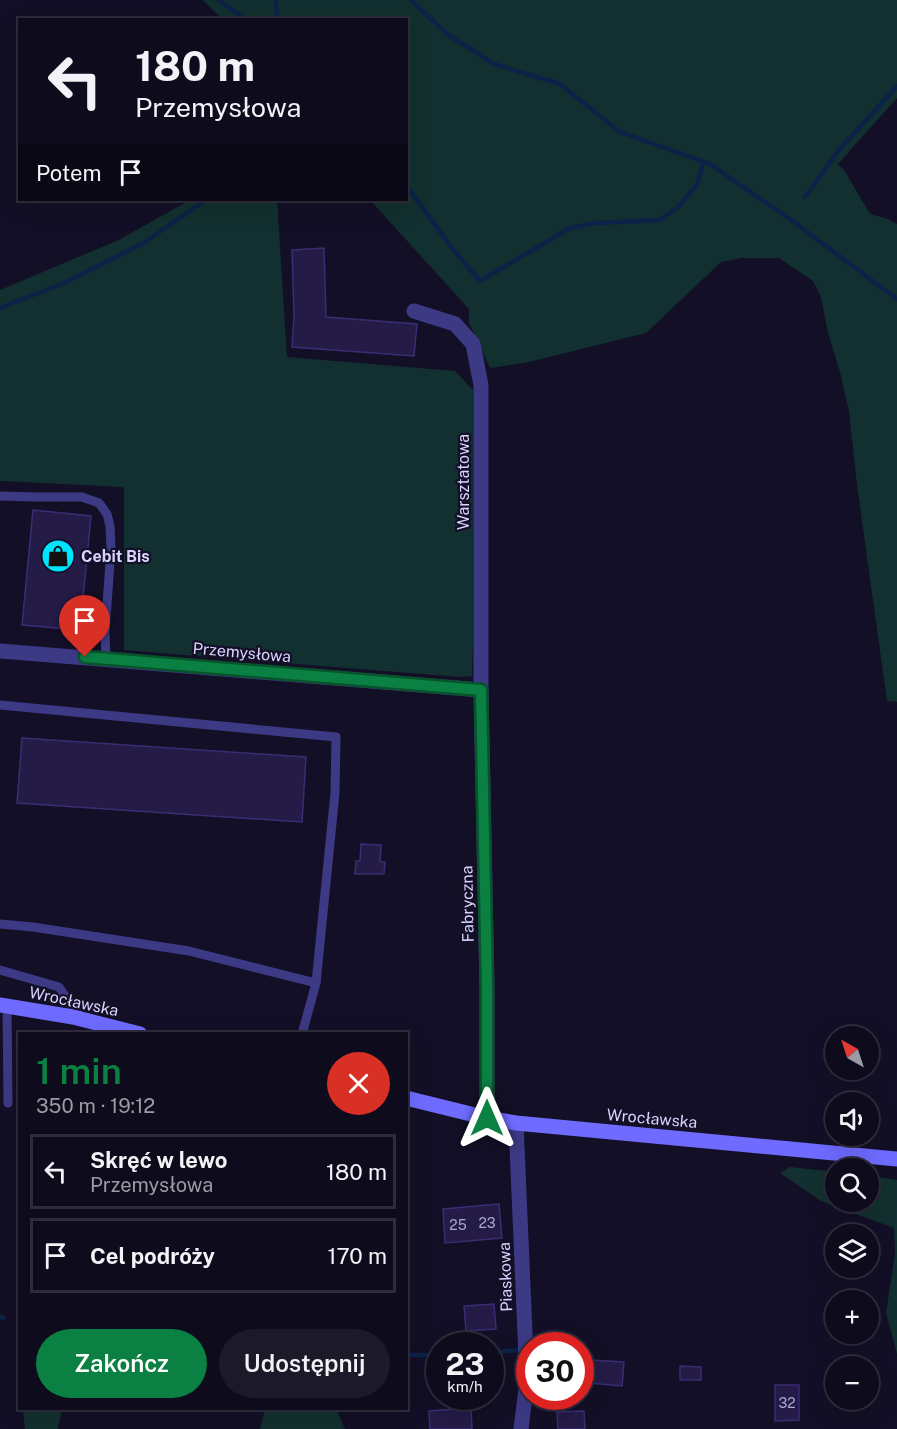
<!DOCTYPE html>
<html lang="pl">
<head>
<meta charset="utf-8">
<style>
  :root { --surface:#0e0b1c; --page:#1c1929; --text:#f1f3f6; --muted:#9b9ba3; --line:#2e2b3b; --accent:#0b8043 }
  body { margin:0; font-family:"Public Sans",sans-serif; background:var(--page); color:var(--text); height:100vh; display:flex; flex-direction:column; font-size:22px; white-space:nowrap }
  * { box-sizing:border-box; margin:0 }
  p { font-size:20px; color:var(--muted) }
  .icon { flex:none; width:33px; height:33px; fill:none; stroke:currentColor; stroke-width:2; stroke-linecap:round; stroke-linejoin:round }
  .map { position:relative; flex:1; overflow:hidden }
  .panel { position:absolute; left:18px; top:1032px; width:390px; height:378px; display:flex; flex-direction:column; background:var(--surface); border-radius:0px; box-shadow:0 6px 24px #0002,0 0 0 2px var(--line) }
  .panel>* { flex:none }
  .hud { position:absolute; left:18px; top:18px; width:390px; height:183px; border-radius:0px; box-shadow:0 6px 24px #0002,0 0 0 2px var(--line); background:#0e0b1c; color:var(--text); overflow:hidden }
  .needle { width:39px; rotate:321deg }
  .fabs { position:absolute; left:825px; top:1026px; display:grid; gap:12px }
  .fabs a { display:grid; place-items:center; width:54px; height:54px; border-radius:50%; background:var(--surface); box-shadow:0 6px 24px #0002,0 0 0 2px var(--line); font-size:30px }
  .speed { position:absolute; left:426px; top:1332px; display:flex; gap:12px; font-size:30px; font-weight:700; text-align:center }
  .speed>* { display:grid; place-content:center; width:78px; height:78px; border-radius:50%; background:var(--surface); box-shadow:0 6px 24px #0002,0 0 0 2px var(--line); line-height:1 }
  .speed small { font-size:15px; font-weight:400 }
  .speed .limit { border:9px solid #d22; background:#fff; color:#111 }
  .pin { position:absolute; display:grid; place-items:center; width:51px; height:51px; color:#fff; margin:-62px -26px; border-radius:50% 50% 50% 0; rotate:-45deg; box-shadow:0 0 6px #0007 }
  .pin .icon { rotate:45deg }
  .me { position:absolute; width:66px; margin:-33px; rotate:0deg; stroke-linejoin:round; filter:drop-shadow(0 0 4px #0008) }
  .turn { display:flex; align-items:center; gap:21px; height:126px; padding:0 18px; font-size:27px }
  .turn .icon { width:78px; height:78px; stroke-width:2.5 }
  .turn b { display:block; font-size:42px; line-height:51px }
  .then { display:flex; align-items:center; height:57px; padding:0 18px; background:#0003; gap:12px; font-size:22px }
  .round { display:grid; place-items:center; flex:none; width:63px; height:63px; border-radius:32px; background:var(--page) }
  .head { display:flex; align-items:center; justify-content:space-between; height:102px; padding:0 18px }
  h1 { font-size:36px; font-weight:600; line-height:45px; color:var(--accent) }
  .button { display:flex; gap:12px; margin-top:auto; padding:12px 18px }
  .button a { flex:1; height:69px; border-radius:36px; background:var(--accent); color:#fff; font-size:24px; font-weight:600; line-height:69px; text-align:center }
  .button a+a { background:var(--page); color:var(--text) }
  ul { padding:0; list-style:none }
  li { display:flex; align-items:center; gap:18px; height:75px; margin:0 12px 9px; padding:0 6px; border:3px solid var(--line); border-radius:0px }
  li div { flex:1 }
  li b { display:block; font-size:22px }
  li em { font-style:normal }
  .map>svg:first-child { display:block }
  .green { fill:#12302f }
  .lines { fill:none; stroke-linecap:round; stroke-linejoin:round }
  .stream { stroke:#0c2248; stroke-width:4.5 }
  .building { fill:#241b47; stroke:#3b2d73; stroke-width:1.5 }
  .lane { stroke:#3d3a85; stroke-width:9 }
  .street { stroke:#3d3a85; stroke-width:15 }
  .secondary { stroke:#6f6bff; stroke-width:15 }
  .route-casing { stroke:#07532c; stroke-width:15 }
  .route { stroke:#0b8043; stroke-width:10 }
  .labels { text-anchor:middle; stroke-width:4.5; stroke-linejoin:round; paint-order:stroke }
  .number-label { font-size:14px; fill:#aca6d1 }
  .street-label { font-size:16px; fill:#d9d4ff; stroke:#130f26 }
  .poi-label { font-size:16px; font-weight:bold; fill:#d9d4ff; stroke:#130f26; text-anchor:start }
</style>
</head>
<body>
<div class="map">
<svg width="897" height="1429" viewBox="0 0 897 1429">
  <rect width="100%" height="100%" fill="#130f26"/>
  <!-- green -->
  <g class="green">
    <path d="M203,0H897V98L838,164L844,170L870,214L888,219L897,224V702L887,701L857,485L849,411L840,372L828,333L821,297L813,281L779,258H742L721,262L646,333L529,362L490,368L469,323V309L370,200H406V20L222,19Z"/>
    <path d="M190,200H277L287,357L455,371L473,390V641L472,676L459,677L124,650V487L0,481V290L119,240Z"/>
    <path d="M790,1167L835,1172L836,1202H868L869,1176L897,1180V1354L886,1313L895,1254L894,1228L821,1201L780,1173Z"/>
    <path d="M329,1408L337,1411L345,1429H260L265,1409Z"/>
    <path d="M23,1409H62L58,1429H25Z"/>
  </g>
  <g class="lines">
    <!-- stream -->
    <g class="stream">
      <path d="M219,0L246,20"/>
      <path d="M276,0L277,20"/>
      <path d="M411,0L447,34L494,64L560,84L620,132L710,164L787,217L897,299"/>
      <path d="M406,185L451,247L480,281L570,228L595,223L660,220L678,207L697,185L703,162"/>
      <path d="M805,197L839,150L897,86"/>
      <path d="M0,308L64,283L145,242L206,200"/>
      <path d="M0,1317L3,1318"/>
      <path d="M490,1353L518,1350"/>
      <path d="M406,1355H440"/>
    </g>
  </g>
  <!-- building -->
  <g class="building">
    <path d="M324,248L326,317L417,324L414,356L292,347L294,316L292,250Z"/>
    <path d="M33,510L91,516L80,630L22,625Z"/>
    <path d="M22,738L306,757L302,822L17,803Z"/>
    <path d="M361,844L381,845L380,862H385L384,874H355L356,861H360Z"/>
    <path d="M499,1204L502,1238L445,1243L443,1209Z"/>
    <path d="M494,1304L496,1329L466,1331L464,1306Z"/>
    <path d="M591,1360L624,1362L622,1386L589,1383Z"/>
    <path d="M680,1366L701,1367V1380H680Z"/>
    <path d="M775,1385H799V1420L775,1421Z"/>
    <path d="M471,1408L472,1429H430L429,1411Z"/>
    <path d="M584,1411L585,1429H558L557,1412Z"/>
  </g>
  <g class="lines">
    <!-- lane -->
    <g class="lane">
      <path d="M0,496L35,497H82L99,503L107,514L110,526L111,548L105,633L106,659"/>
      <path d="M0,705L336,737L335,793L316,983L302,1034"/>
      <path d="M0,924L33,927L189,951L316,983"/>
      <path d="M0,970L59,987L81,1019"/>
      <path d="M7,1005L8,1103"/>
    </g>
    <!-- street -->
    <g class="street">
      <path d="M414,311L455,324L473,344L481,385V690L487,988V1118"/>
      <path d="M0,651L481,690"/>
      <path d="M516,1123L527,1380L521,1429"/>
    </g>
    <!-- secondary -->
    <g class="secondary">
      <path d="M0,1005L73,1017L140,1034"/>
      <path d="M406,1098L487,1118L516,1123L897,1159"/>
    </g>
  </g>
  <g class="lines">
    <!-- route casing -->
    <g class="route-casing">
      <path id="route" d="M85,657L481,690L487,988V1118"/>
    </g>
    <!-- route -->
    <use href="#route" class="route"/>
  </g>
  <!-- icons -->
  <defs>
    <g id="shop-disc" transform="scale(1.725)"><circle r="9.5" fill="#00e5ff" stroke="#130f26"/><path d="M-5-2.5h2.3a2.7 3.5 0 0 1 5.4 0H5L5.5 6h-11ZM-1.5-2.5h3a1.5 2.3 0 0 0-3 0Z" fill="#111"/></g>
  </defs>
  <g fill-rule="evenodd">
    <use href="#shop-disc" x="58" y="556"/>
  </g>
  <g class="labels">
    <!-- number labels -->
    <g class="number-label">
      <text x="487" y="1228">23</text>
      <text x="458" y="1230">25</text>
      <text x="787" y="1408">32</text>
    </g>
    <!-- street labels -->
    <g class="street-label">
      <text transform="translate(463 482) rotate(-90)" y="6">Warsztatowa</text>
      <text transform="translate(242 652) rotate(5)" y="6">Przemysłowa</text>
      <text transform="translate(467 904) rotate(-91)" y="6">Fabryczna</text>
      <text transform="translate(74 1001) rotate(12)" y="6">Wrocławska</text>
      <text transform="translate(652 1118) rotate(5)" y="6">Wrocławska</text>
      <text transform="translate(505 1277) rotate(-92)" y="6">Piaskowa</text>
    </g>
    <!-- poi labels -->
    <g class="poi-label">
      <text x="81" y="562">Cebit Bis</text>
    </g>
  </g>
</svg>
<div class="fabs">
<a><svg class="needle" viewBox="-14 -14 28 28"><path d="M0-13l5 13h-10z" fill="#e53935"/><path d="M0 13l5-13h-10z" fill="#9b9ba3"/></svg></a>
<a><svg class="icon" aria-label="sound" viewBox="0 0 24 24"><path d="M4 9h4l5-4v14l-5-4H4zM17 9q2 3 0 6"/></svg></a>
<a><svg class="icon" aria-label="search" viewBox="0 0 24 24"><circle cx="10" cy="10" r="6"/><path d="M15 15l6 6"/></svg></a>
<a><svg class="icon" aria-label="layers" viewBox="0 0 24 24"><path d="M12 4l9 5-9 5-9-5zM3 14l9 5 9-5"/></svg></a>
<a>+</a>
<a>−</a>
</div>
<div class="speed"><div>23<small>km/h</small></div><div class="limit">30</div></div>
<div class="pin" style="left:85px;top:657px;background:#d93025"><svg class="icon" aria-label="arrive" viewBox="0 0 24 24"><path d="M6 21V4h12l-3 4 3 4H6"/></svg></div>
<svg class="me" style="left:487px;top:1118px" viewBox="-20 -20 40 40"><path d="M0-17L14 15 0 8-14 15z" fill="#0b8043" stroke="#fff" stroke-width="4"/></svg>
<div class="hud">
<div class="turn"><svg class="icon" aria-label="left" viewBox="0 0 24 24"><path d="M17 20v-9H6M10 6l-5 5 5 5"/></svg><div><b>180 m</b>Przemysłowa</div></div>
<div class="then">Potem<svg class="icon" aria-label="arrive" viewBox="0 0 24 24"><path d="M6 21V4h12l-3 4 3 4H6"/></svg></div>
</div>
<section class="panel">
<div class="head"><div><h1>1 min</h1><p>350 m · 19:12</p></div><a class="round" style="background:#d93025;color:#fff"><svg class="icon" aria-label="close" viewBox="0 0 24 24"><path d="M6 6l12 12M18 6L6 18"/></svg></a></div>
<ul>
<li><svg class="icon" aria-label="left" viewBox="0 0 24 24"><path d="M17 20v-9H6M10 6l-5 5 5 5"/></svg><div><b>Skręć w lewo</b><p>Przemysłowa</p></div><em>180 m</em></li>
<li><svg class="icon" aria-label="arrive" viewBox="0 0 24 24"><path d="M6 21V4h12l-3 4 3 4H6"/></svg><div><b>Cel podróży</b></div><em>170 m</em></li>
</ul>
<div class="button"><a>Zakończ</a><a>Udostępnij</a></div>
</section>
</div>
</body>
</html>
